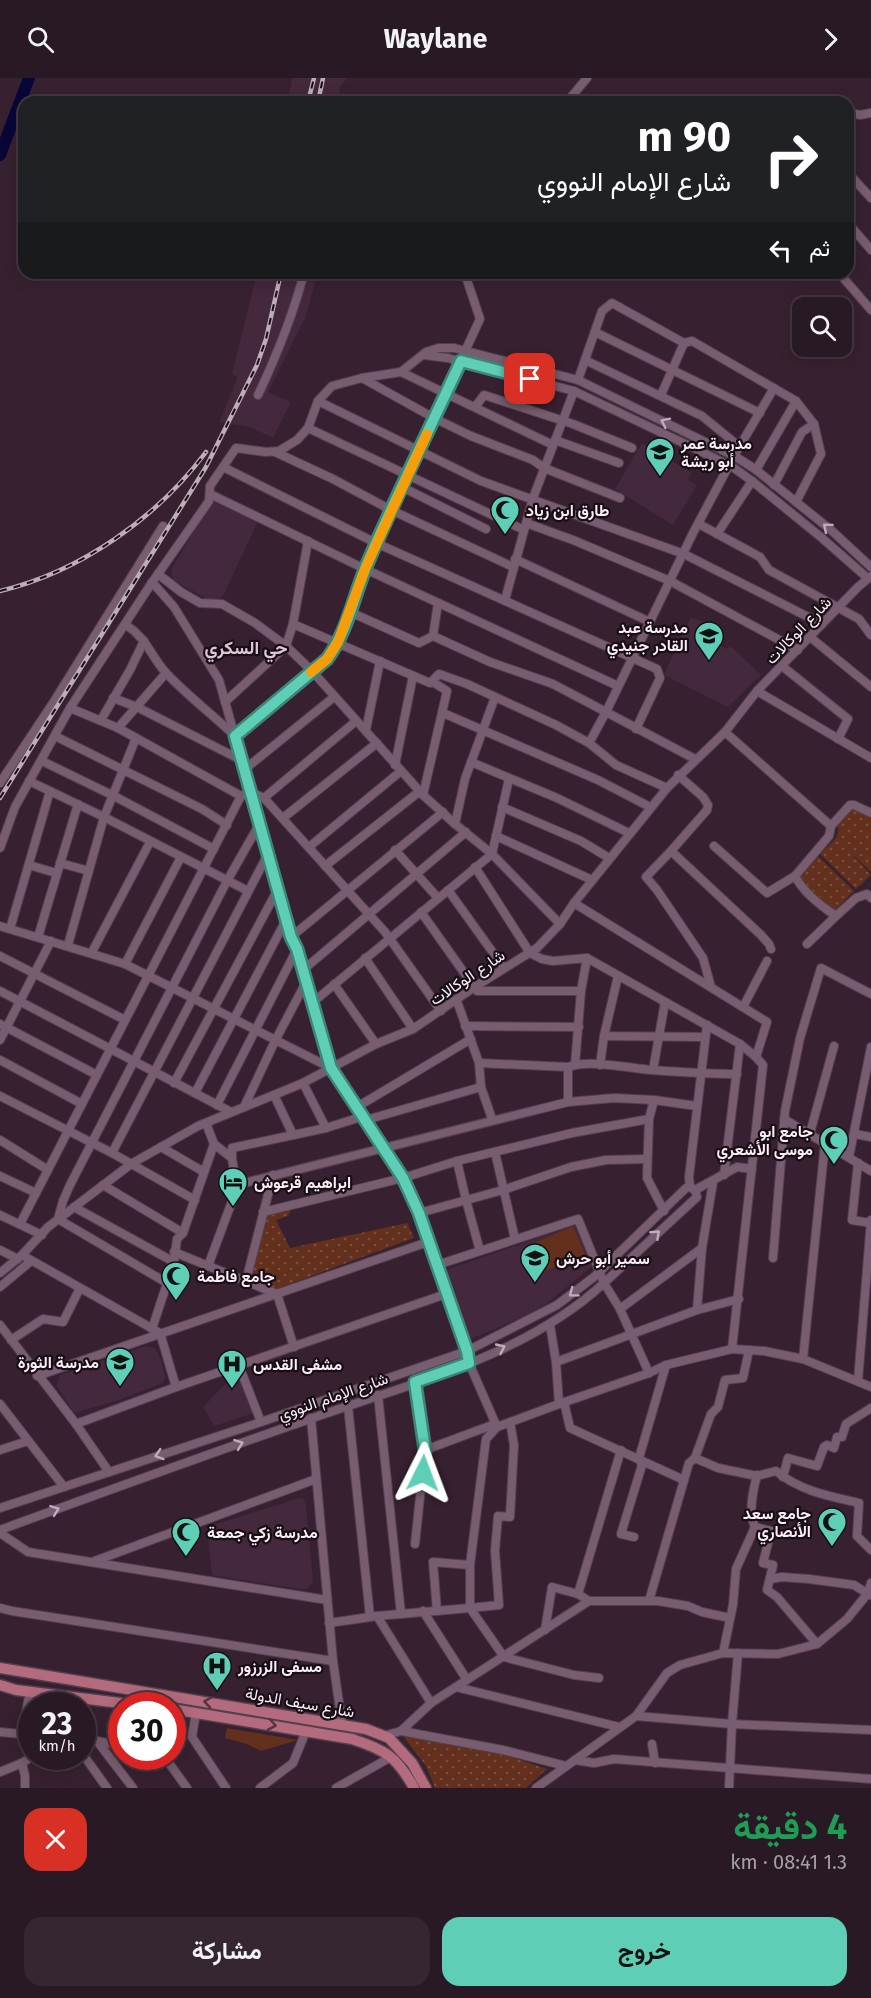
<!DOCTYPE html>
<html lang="ar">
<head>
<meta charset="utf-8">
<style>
  :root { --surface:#291924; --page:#352631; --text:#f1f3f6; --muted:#a5a0a6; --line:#453841; --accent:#5eceb7 }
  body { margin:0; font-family:"Fira Sans",Vazirmatn,sans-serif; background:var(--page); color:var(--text); direction:rtl; height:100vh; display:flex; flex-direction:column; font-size:22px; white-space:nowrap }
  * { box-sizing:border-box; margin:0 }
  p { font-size:20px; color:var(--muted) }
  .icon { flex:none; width:33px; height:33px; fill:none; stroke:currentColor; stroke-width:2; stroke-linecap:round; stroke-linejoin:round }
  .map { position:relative; height:1710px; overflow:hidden; direction:ltr }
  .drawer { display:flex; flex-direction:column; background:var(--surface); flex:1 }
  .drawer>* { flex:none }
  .top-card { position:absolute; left:18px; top:18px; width:836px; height:183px; border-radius:18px; box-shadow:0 3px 15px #0003,0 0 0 2px var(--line); direction:rtl; background:#202124; color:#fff; overflow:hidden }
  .controls { position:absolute; left:792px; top:219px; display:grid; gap:12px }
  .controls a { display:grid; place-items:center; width:60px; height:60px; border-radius:12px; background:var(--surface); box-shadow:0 3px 15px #0003,0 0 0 2px var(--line); font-size:30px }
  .speed { position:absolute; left:18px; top:1614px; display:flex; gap:12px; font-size:30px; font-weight:700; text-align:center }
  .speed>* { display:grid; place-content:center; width:78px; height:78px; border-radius:50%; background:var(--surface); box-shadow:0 3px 15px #0003,0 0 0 2px var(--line); line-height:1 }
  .speed small { font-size:15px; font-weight:400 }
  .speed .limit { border:9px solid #d22; background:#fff; color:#111 }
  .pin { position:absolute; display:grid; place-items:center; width:51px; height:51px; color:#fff; margin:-26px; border-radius:12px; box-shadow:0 3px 9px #0006 }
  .me { position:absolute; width:66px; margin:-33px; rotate:3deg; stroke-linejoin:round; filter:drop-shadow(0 0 4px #0008) }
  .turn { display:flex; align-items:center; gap:21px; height:126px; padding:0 24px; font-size:27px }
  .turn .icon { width:78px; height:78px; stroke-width:2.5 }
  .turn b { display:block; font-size:42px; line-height:51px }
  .then { display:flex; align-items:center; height:57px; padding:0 24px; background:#0003; gap:12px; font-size:22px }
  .round { display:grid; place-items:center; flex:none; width:63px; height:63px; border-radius:18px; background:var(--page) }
  .headline { display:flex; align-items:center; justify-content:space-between; height:102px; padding:0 24px }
  h1 { font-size:36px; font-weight:700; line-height:45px; color:#1e9e55 }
  .cta { display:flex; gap:12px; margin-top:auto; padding:12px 24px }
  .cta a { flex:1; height:69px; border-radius:18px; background:var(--accent); color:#111; font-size:24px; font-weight:700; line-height:69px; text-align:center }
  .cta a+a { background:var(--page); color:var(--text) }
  header { display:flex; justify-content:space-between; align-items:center; height:78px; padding:0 24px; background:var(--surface); font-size:27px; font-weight:700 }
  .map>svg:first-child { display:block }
  .built { fill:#44283c }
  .green { fill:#62301c }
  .park { fill:url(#park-dots) }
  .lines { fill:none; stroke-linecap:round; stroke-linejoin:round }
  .river { stroke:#080637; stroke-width:12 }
  .minor-casing { stroke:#53404e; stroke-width:10 }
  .major-casing { stroke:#53404e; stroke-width:13 }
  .minor { stroke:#775d6f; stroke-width:8 }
  .major { stroke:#b36b7d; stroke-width:10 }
  .rail-casing { stroke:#beadb9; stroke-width:4.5 }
  .rail { stroke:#180e15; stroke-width:2; stroke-dasharray:7; stroke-linecap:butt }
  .oneway { stroke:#c0acba }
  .oneway2 { stroke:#56333f }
  .route-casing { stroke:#3d8677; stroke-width:15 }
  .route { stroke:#5eceb7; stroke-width:10 }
  .slow { stroke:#f59e0b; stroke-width:10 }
  .labels { text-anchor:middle; stroke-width:4.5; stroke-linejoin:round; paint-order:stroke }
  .poi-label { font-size:16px; font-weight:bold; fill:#fcedf7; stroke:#180e15; text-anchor:start }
  .street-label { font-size:16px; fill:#fcedf7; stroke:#180e15 }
  .neighbourhood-label { font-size:18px; font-weight:bold; fill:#e2c5d8; stroke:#180e15 }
</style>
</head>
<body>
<header><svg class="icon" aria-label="forward" viewBox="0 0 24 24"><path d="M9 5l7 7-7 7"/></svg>Waylane<svg class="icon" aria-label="search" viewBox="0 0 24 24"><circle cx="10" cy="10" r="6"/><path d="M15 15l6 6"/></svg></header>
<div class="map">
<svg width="871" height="1710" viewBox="0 0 871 1710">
  <defs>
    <pattern id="park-dots" width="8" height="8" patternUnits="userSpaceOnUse" patternTransform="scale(1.5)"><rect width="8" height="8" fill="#62301c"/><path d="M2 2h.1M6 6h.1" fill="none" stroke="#794e3e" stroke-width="1.8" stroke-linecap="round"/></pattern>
  </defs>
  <rect width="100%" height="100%" fill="#372130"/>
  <!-- built -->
  <g class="built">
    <path d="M292,0H347L341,7L337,24H288Z"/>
    <path d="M257,195H318L305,240L268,314L291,324L273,360L250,349L219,344L238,299L232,296Z"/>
    <path d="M642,365L692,395L688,402L697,407L673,447L615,411Z"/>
    <path d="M216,422L258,443L224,516L219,521L210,522L177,505L173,501L171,492L206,433Z"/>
    <path d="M691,539L711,548L708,562L727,571L730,568L761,597L728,629L664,597Z"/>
    <path d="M576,1147L594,1187L546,1226L526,1238L471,1261L446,1192Z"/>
    <path d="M146,1268L155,1270L162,1284L165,1299L163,1305L119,1322L74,1335L57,1308L60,1297Z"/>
    <path d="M236,1295L254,1335L214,1348L203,1329Z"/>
    <path d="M302,1419L306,1426L313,1503L307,1512L212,1497L207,1449Z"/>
  </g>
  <!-- green -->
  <g class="green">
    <path d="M573,1148L585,1176L538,1196L526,1169Z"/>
    <path d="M227,1650L298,1662L261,1673L247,1666L225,1660Z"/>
  </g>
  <!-- park -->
  <g class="park">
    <path d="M851,731H854L871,741V794L851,775L871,797L856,811L820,776L836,760L839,752L836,746Z"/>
    <path d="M818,778L854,813L835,832L800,803L801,796Z"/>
    <path d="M292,1130L288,1138L276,1142L290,1170L407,1145L414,1160L276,1211L250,1201L267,1135Z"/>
    <path d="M400,1654L512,1679L547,1691L526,1710H435L426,1688Z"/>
  </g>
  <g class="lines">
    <!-- river -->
    <path class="river" d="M0,77L29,0"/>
    <!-- minor casing -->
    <g class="minor-casing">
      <g id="minor">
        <path d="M567,24L587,0"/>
        <path d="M848,34L860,37L871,35"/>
        <path d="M848,95L871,120"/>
        <path d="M848,145L871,172"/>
        <path d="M839,195L871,232"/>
        <path d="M595,254L760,335"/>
        <path d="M424,277L448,280L574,313L696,371L734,390L752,403L822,460L864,497"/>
        <path d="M585,282L702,338L740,369"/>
        <path d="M401,294L553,367"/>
        <path d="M362,300L434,340L471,358L533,382L544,390L620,420"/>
        <path d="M578,302L602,233L612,225L684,265L692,263L796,323L814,346L821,376L796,424"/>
        <path d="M258,317C277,277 293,237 304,195"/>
        <path d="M661,317L684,265"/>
        <path d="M318,323L481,403L684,476L822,546"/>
        <path d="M475,329L484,317L573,346L632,370"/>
        <path d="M308,350L524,452"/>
        <path d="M555,362L619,385"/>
        <path d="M275,374L333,401L391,432L513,489"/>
        <path d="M223,389L376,465L657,591L660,600L636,651"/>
        <path d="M756,392L796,323"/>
        <path d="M774,407L802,354L814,346"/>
        <path d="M402,409L486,451"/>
        <path d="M210,416L365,491L618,608"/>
        <path d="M526,445L573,462L670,503L798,572"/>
        <path d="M699,446L760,479L769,492L859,541L871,557"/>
        <path d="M717,456L752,403"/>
        <path d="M515,481L650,544"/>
        <path d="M158,496L181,514L200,525L222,526L255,545L286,568L312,593L423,717L455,746L492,776L560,846"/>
        <path d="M152,504L174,529L219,602L291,859L297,871L331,990"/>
        <path d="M505,522L533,420L574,313"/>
        <path d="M350,534L419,565L433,558L490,584L553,606L695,681"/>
        <path d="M293,546L430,605L439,596L467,606L556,647L589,665L616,687L667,710"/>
        <path d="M126,547C148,561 150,578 167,596C188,618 213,637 235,658L327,581L333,573L376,465L480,241L467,202L469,195"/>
        <path d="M433,558L438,525"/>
        <path d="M810,559L871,609"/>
        <path d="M782,588L848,641L838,661"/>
        <path d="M757,613L871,680"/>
        <path d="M113,620L137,629L241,682"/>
        <path d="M225,624L286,568L293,546L308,463"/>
        <path d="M70,630L118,650L241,718"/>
        <path d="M443,635L598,702L650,729"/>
        <path d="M101,642L130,592L144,563"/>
        <path d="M118,650L166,595"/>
        <path d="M366,652L380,583"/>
        <path d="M725,654L831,748L829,758L795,798C803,814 821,828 836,838L856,820L867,816L871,820"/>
        <path d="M55,658L202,731L227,747"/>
        <path d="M589,665L606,634L693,455L734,378L774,310"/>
        <path d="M42,683L114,718L214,771"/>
        <path d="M471,684L557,720L629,755"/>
        <path d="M395,687L413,598"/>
        <path d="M245,691L334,619"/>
        <path d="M678,697L703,719L708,727L707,732L671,773L761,857L769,866L771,871"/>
        <path d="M29,703L104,739L248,813"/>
        <path d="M0,705L53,625L163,448"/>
        <path d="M423,717L447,613L433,604"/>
        <path d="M264,720L356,643"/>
        <path d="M502,729L581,763L609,780"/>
        <path d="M283,740L377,665"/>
        <path d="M455,746L465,701L495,619"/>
        <path d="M831,748L850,727H854L871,735"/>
        <path d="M496,758L592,802"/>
        <path d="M714,768L767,815L795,798"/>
        <path d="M309,769L401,693"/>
        <path d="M0,770L15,729L70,630L151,506L209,423L210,408L236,370L266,374L279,373L297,362L308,350L318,323L332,308L362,300L401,294L426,274L439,270H454L578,302L736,379L755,391L831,452L871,489"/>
        <path d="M395,772L438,820"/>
        <path d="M671,773L646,799L657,812L703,880L711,909"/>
        <path d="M60,785L89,793"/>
        <path d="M29,787L56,795"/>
        <path d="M325,788L420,713"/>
        <path d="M475,789L530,875L542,881L553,883L587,880L740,966L756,979L763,987L732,1271"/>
        <path d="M448,812L504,890"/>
        <path d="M574,825L767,944L756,979"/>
        <path d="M421,834L477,913H581"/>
        <path d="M0,848L125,886L331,990L403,1100L419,1135L467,1273L469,1285L497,1349"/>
        <path d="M10,851L50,713"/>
        <path d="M38,859L78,726"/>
        <path d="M291,859L443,734"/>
        <path d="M807,866L836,838"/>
        <path d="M68,867L104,739L136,660"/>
        <path d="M92,874L150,764"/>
        <path d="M0,878L125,942"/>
        <path d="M365,880L413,951"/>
        <path d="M125,886L181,779"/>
        <path d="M303,892L466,754"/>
        <path d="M618,898L604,958L705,959"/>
        <path d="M334,906L376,966"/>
        <path d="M0,913L231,1034"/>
        <path d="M457,923L479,985L481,1009L492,1041"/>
        <path d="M312,925L492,776L509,701"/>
        <path d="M743,929L767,883"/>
        <path d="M0,946L97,997"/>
        <path d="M465,948L579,949"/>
        <path d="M0,962L51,863"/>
        <path d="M0,982L82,1026"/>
        <path d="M479,985L568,989C590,981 628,990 652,992C680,994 708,996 737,996"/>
        <path d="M575,987L581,913L587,880"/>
        <path d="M600,987L604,958"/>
        <path d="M653,992L665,924"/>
        <path d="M174,1005L278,811"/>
        <path d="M303,1005L326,1050"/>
        <path d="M195,1015L287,840"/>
        <path d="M274,1017L293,1057"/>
        <path d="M0,1018L112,1075L195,1122"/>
        <path d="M654,1022L649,1041L647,1100L664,1133"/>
        <path d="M568,1024V989"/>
        <path d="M217,1027L297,871"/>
        <path d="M244,1029L275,963L306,904"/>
        <path d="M357,1029L471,961"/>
        <path d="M784,1041L871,1093"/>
        <path d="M366,1042L481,1009"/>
        <path d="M810,1055L834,968"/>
        <path d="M855,1056L871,1059"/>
        <path d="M0,1062L48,1092"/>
        <path d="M161,1069L204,1094"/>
        <path d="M495,1074L515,1161"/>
        <path d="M112,1075L269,774"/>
        <path d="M849,1079L871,969"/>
        <path d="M232,1080V1070L326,1050L364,1038"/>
        <path d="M457,1083L466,1122L480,1173"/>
        <path d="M858,1085L852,1142L871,1145"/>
        <path d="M724,1097L740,966"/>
        <path d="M0,1098L36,1115"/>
        <path d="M103,1107L183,1155"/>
        <path d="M236,1107L568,1024L614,1020L654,1022L697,1028"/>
        <path d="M690,1109L689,1099L707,947"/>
        <path d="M74,1129L174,1184"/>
        <path d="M263,1134L403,1100L457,1083L572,1055L649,1041"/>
        <path d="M419,1135L503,1112L571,1089L606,1082L647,1081"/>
        <path d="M0,1137L42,1157"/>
        <path d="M20,1146L241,718L251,714L264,720L385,854L441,933"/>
        <path d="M0,1172L18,1181"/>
        <path d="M174,1174L277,1216L294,1269"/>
        <path d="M22,1177L160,1255L176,1309"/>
        <path d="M773,1180L785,1033L800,960L821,890L871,916"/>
        <path d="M437,1187L578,1141L604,1205L620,1231L649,1295"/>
        <path d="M208,1188L234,1118L236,1107L232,1080L214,1066"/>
        <path d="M0,1195L22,1177L48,1149L131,1086L198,1048L303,1005L376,966L413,951L473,910L537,870L560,846L574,825L667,710L725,654L757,613L858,509L871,498"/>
        <path d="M246,1203L273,1097"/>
        <path d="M167,1205L58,1141L63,1123L70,1107L227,803L260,745"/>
        <path d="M0,1209L31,1183"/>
        <path d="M620,1231L702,1170"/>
        <path d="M697,1232L702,1170L713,1104"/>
        <path d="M0,1247L76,1346L109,1394"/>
        <path d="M550,1247L556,1284"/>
        <path d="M152,1251L174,1184L177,1161L183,1155L214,1066L206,1045"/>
        <path d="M11,1262L43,1241L63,1244L80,1210"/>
        <path d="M803,1281L825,1065"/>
        <path d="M239,1288L261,1344"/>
        <path d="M37,1298L428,1164"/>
        <path d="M858,1303L871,1142"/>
        <path d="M378,1317L401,1536"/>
        <path d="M564,1324L570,1350L684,1402"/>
        <path d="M0,1326L64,1409"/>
        <path d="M559,1326L556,1284L697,1232L739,1221"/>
        <path d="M348,1328L370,1539"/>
        <path d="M311,1340L333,1583L342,1646"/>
        <path d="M510,1344L514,1367L510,1439L498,1438L495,1473L499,1527L470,1530V1487L486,1361L497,1349L559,1326L649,1295L666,1287L732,1271L764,1273L803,1281L871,1309"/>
        <path d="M76,1346L176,1309L446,1216"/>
        <path d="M0,1372L28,1363"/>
        <path d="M425,1372L495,1346"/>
        <path d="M695,1380L718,1390L757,1398L776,1393C800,1413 829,1418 859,1425L857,1458L871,1472"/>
        <path d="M757,1397C753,1413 748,1434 755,1449L771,1453L763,1485L773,1487L767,1512L777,1519L817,1566"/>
        <path d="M783,1399L788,1380L817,1388L824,1369L827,1367L834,1370L837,1359H842L846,1346L871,1330"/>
        <path d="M0,1430L261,1344L467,1273L557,1227L594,1199L686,1110L690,1109L695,1112L737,1089L752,1091"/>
        <path d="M0,1452C104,1414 208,1376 313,1340C412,1305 525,1278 604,1205L697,1119L695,1112"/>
        <path d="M0,1455L28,1474L327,1522"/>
        <path d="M634,1459L621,1456L642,1387L639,1380L666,1287"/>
        <path d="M415,1466L425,1372L415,1304"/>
        <path d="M92,1484L316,1401"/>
        <path d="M771,1501L782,1499L809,1501L854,1507L870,1517"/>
        <path d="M578,1516L621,1372"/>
        <path d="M649,1523L689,1385L695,1380L711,1336L718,1329L725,1302L743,1300L749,1272"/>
        <path d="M0,1530L12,1533L333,1583"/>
        <path d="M423,1533L467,1602"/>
        <path d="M437,1533L433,1484L470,1487"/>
        <path d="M377,1538L431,1625"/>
        <path d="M329,1545L377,1538L470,1530L504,1579L574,1597L599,1600"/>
        <path d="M545,1552L552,1509L578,1516L589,1523"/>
        <path d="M723,1575L733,1527L736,1491L755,1449"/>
        <path d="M456,1609L619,1649"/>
        <path d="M30,1613L22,1655L32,1671"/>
        <path d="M196,1634L192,1659L226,1710"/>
        <path d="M636,1638L732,1646L871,1652"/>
        <path d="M401,1653L503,1672L566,1688"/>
        <path d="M0,1654L32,1657"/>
        <path d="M383,1658L401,1653L431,1625L589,1523H658L688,1528L702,1534L730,1540"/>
        <path d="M97,1663L133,1710"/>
        <path d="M82,1664L97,1663L122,1668"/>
        <path d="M652,1666L655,1685"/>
        <path d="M82,1675L107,1710"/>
        <path d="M164,1678L187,1710"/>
        <path d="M575,1682L594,1685L614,1681L871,1701"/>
        <path d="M22,1685L33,1678"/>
        <path d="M0,1694L22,1685L25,1698V1710"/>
        <path d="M260,1710L293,1685L306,1653"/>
        <path d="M336,1710L391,1679"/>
        <path d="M536,1710L636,1638L667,1595L680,1587L723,1575L778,1576L817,1566L847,1541L868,1515L871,1505"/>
        <path d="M729,1710L732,1646L738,1575"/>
      </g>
    </g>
    <!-- major casing -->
    <g class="major-casing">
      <g id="major">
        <path d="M0,1590L366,1651L389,1660L412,1685L426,1710"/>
        <path d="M0,1607L16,1612L144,1628"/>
        <path d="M172,1631L352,1661C386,1672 397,1679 414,1710"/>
      </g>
    </g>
    <!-- minor -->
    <use href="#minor" class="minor"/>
    <!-- major -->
    <use href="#major" class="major"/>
    <!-- rail casing -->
    <g class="rail-casing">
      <g id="rail">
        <path d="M308,24L314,0"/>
        <path d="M318,24L323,0"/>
        <path d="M0,513C80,494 157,440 206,374"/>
        <path d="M0,720L206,389L257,287L266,261L281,195"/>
      </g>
    </g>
    <!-- rail -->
    <use href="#rail" class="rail"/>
  </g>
  <!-- one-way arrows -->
  <defs><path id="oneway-chevron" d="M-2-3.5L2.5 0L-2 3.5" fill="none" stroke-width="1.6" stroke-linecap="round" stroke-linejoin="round" transform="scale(1.5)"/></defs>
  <g class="oneway">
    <use href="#oneway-chevron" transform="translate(665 344) rotate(-154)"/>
    <use href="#oneway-chevron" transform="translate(827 449) rotate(-140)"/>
    <use href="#oneway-chevron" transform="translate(656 1156) rotate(-43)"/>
    <use href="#oneway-chevron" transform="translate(573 1215) rotate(143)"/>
    <use href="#oneway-chevron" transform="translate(501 1270) rotate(-25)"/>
    <use href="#oneway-chevron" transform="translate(239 1366) rotate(-20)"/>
    <use href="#oneway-chevron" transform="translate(159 1377) rotate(162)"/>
    <use href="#oneway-chevron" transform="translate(55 1432) rotate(-20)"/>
  </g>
  <g class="oneway2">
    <use href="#oneway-chevron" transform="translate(208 1624) rotate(-171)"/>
    <use href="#oneway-chevron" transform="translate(272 1647) rotate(10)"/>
  </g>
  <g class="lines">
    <!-- route casing -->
    <g class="route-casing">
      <path id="route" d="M423,1395L425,1372L415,1304L469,1285L467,1273L419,1135L403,1100L331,990L297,871L291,859L235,658L327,581C348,553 354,516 368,484C397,416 430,350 461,283L530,301"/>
    </g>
    <!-- route -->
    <use href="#route" class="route"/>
    <!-- slow -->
    <path class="slow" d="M311,594L327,581L338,564L365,491L427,356"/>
  </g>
  <!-- icons -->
  <defs>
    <g id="school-pin" transform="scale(1.5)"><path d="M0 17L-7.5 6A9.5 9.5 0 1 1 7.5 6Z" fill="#5eceb7" stroke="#180e15"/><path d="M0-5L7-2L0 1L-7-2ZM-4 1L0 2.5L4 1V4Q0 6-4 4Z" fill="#111"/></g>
    <g id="mosque-pin" transform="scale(1.5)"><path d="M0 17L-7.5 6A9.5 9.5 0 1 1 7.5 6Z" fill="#5eceb7" stroke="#180e15"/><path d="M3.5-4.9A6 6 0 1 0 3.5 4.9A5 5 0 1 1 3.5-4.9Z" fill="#111"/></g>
    <g id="hotel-pin" transform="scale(1.5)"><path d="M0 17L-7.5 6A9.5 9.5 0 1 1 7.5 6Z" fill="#5eceb7" stroke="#180e15"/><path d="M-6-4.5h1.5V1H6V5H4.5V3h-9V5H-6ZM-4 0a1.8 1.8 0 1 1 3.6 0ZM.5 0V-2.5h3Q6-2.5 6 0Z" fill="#111"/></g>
    <g id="hospital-pin" transform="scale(1.5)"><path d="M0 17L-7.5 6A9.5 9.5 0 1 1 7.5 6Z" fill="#5eceb7" stroke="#180e15"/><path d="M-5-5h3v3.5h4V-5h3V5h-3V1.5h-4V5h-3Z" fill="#111"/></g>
  </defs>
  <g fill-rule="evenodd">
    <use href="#school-pin" x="660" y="374"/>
    <use href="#mosque-pin" x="505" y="432"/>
    <use href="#school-pin" x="709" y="558"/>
    <use href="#mosque-pin" x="834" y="1062"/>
    <use href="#hotel-pin" x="233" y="1104"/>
    <use href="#school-pin" x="535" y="1180"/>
    <use href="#mosque-pin" x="176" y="1198"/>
    <use href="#school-pin" x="120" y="1284"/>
    <use href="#hospital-pin" x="232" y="1286"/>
    <use href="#mosque-pin" x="832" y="1444"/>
    <use href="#mosque-pin" x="186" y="1454"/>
    <use href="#hospital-pin" x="217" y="1588"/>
  </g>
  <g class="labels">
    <!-- poi labels -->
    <g class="poi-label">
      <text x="681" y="371">مدرسة عمر<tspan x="681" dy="18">أبو ريشة</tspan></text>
      <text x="526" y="438">طارق ابن زياد</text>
      <text x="688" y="555" text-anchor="end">مدرسة عبد<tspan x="688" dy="18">القادر جنيدي</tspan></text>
      <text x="813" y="1059" text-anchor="end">جامع ابو<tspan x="813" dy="18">موسى الأشعري</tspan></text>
      <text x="254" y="1110">ابراهيم قرعوش</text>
      <text x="556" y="1186">سمير أبو حرش</text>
      <text x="197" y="1204">جامع فاطمة</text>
      <text x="99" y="1290" text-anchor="end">مدرسة الثورة</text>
      <text x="253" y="1292">مشفى القدس</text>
      <text x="811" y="1441" text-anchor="end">جامع سعد<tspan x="811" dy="18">الأنصاري</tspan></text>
      <text x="207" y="1460">مدرسة زكي جمعة</text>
      <text x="238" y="1594">مسفى الزرزور</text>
    </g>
    <!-- street labels -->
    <g class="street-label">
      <text transform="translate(798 552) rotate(-46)" y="6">شارع الوكالات</text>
      <text transform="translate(467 899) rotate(-34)" y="6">شارع الوكالات</text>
      <text transform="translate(333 1318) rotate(-19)" y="6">شارع الإمام النووي</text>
      <text transform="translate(300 1624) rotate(10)" y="6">شارع سيف الدولة</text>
    </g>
    <!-- neighbourhood labels -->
    <g class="neighbourhood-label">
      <text x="246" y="576">حي السكري</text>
    </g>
  </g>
</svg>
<div class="controls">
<a><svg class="icon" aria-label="search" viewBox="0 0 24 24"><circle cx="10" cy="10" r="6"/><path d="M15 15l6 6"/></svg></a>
</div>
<div class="speed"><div>23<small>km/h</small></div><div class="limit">30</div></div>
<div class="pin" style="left:530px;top:301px;background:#d93025"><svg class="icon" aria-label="arrive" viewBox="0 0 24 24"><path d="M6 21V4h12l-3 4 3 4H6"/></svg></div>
<svg class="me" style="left:423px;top:1395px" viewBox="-20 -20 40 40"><path d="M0-17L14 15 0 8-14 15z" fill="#5eceb7" stroke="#fff" stroke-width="4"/></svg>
<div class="top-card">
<div class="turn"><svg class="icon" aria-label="right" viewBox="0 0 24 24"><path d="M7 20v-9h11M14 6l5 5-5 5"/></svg><div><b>90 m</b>شارع الإمام النووي</div></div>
<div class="then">ثم<svg class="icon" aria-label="left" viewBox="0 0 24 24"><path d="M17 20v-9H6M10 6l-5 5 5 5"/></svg></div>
</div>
</div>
<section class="drawer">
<div class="headline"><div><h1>4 دقيقة</h1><p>1.3 km · 08:41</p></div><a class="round" style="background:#d93025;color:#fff"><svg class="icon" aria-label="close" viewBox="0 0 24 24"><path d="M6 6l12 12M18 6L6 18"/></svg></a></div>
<div class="cta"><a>خروج</a><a>مشاركة</a></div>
</section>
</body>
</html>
